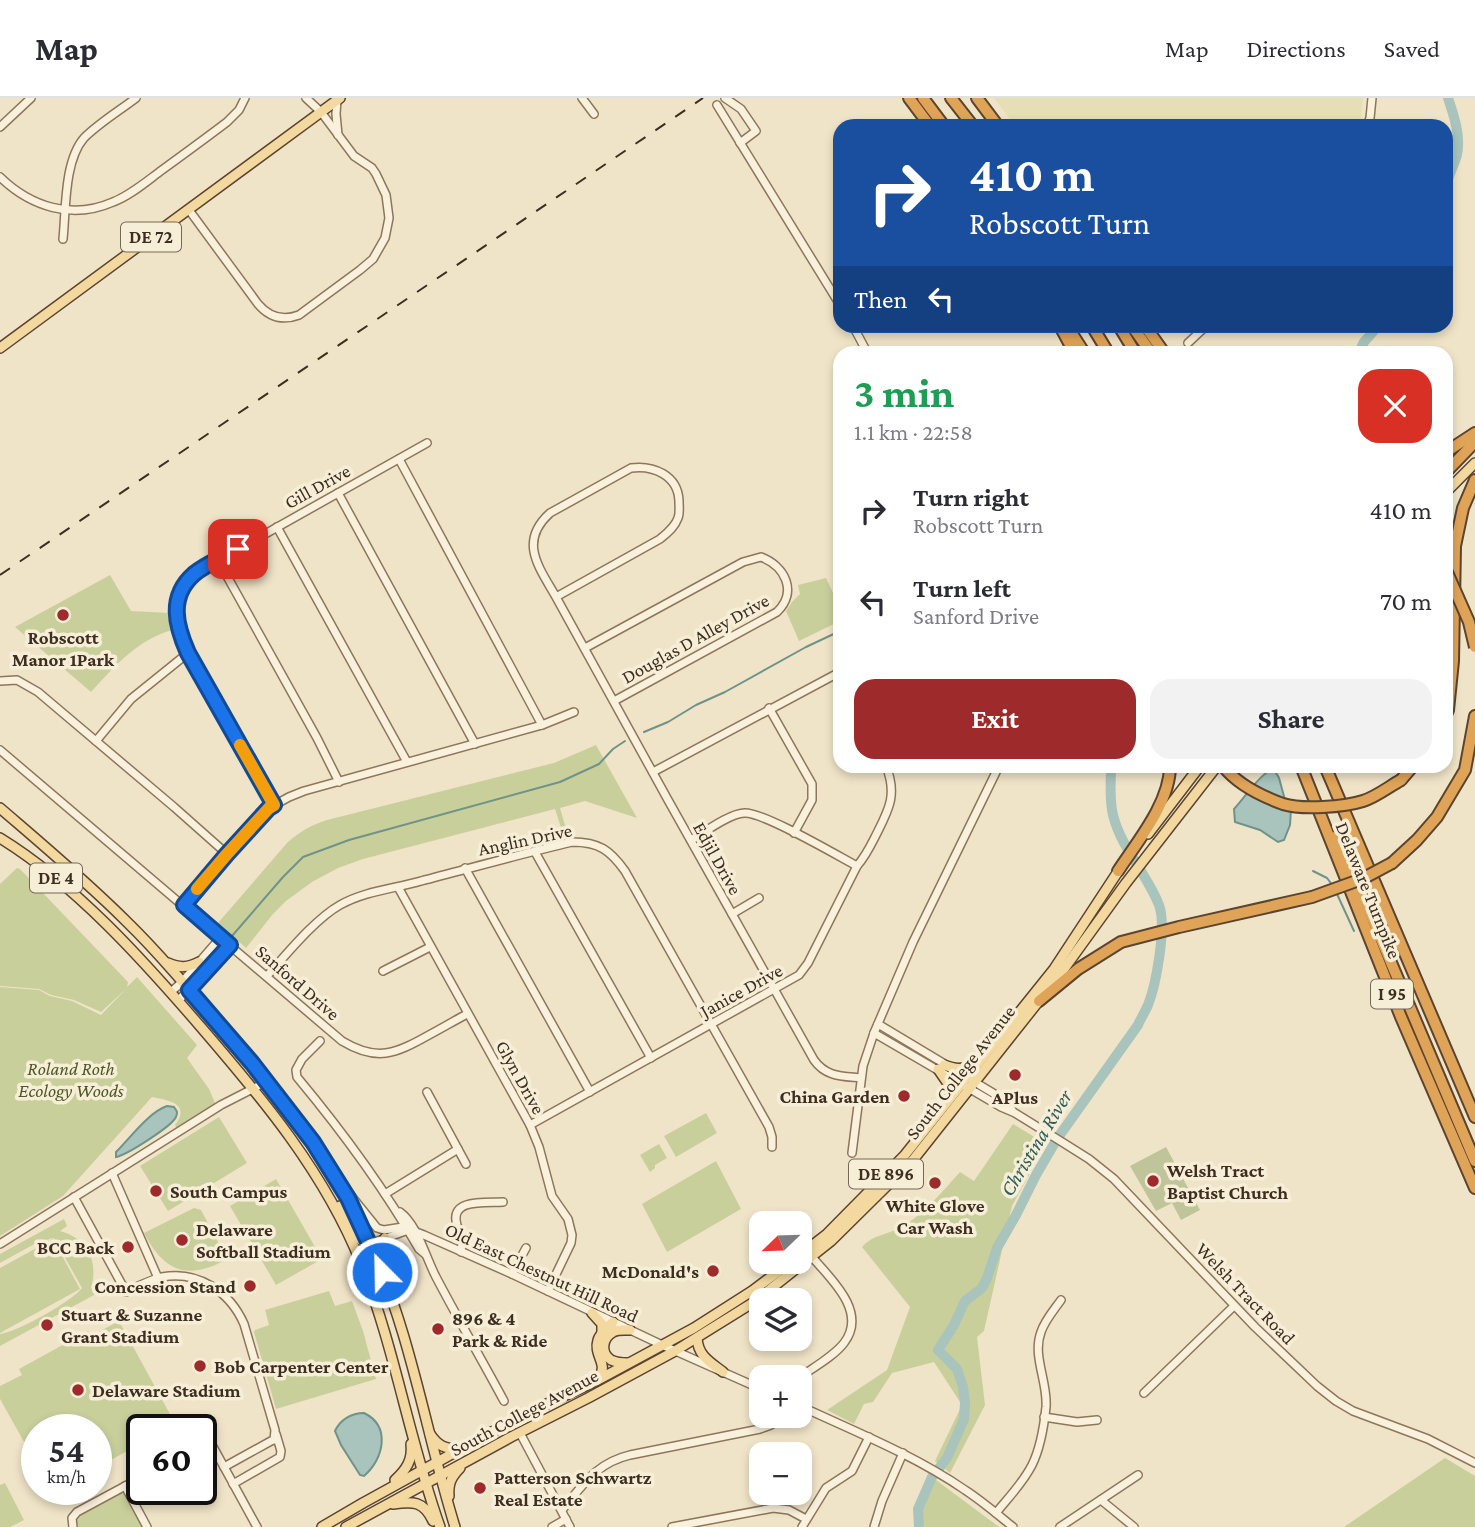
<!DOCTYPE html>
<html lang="en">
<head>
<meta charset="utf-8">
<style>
  :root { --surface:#fff; --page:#f2f2f3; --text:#2b2b33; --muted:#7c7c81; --line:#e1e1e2; --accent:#9e2a2b }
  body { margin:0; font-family:"Crimson Pro",serif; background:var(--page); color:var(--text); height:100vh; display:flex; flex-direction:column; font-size:26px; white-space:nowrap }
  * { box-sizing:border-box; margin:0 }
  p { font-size:23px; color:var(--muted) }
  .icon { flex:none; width:38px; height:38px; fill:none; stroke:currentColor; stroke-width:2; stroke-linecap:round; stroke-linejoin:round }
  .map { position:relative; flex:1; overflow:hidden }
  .side { position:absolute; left:833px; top:248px; width:620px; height:427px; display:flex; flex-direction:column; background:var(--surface); border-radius:21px; box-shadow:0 4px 10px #0003 }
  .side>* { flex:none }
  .hud { position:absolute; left:833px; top:21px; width:620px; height:214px; border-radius:21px; box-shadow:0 4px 10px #0003; background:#1a4fa0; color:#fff; overflow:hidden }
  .needle { width:46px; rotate:247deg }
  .tools { position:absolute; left:749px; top:1113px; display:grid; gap:14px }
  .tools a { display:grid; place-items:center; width:63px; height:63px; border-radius:14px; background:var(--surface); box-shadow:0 4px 10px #0003; font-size:35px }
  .speed { position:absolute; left:21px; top:1316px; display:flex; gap:14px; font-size:35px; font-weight:700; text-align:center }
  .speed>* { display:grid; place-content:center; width:91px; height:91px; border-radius:50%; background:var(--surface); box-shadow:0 4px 10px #0003; line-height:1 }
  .speed small { font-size:18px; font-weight:400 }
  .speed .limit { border:4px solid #111; border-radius:10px; background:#fff; color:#111 }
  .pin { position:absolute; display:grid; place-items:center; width:60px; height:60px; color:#fff; margin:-30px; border-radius:14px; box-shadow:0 4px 10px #0006 }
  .me { position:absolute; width:77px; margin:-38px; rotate:337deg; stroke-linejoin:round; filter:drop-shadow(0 0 5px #0008) }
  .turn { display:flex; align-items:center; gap:24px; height:147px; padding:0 21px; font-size:32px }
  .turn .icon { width:91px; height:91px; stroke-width:2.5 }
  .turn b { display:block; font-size:49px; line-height:60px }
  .then { display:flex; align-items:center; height:66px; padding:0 21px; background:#0003; gap:14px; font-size:26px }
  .round { display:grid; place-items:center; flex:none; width:74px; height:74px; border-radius:21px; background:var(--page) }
  .summary { display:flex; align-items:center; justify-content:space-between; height:119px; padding:0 21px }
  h1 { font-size:42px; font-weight:700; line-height:52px; color:#1e9e55 }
  .action { display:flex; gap:14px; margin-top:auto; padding:14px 21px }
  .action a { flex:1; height:80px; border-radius:21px; background:var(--accent); color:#fff; font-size:28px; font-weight:700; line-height:80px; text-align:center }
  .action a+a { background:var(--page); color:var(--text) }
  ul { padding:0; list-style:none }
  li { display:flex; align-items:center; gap:21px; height:91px; padding:0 21px }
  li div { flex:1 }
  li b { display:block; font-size:26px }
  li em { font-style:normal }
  header { display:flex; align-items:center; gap:42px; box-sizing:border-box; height:98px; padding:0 35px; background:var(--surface); border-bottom:2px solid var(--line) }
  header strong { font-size:33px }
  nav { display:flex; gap:38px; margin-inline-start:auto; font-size:24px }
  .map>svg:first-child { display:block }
  .farmland { fill:#e6deb5 }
  .green { fill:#c9cf9b }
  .cemetery { fill:#bfc49a }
  .water { fill:#a9c4bc; stroke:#6f938a; stroke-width:2 }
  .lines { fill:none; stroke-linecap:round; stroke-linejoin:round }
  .stream { stroke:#6f938a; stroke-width:2 }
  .river { stroke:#a9c4bc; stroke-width:10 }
  .minor-casing { stroke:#8d765c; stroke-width:10 }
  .major-casing { stroke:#5b4430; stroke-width:12 }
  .highway-casing { stroke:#5b4430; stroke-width:14 }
  .minor { stroke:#faf1dc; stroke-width:7 }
  .major { stroke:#f3d9a0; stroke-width:9 }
  .highway { stroke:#e0a458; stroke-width:10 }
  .rail { stroke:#3d2e20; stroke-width:2; stroke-dasharray:12 12; stroke-linecap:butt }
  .highway-bridge-casing { stroke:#5b4430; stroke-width:14; stroke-linecap:butt }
  .highway-bridge { stroke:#e0a458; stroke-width:10 }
  .route-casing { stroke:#114b97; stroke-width:18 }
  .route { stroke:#1a73e8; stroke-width:12 }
  .slow { stroke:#f59e0b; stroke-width:12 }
  .poi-dot { fill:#9e2a2b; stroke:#f7eed8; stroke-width:2.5 }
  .labels { text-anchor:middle; stroke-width:7; stroke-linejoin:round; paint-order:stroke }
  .shield { fill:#f7eed8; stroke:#756857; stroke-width:2 }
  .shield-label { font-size:18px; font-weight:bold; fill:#3d2e20 }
  .street-label { font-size:19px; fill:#3d2e20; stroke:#f7eed8 }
  .poi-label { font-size:19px; font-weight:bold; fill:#3d2e20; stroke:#f7eed8; text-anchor:start }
  .park-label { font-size:19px; font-style:italic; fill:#4d5a26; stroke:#f7eed8 }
  .water-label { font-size:21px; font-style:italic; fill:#2f5d5a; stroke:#f7eed8 }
</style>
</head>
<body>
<header>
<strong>Map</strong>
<nav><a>Map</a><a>Directions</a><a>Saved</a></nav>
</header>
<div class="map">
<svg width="1475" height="1429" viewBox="0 0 1475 1429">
  <rect width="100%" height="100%" fill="#f0e4c8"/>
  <!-- farmland -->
  <path class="farmland" d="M994,0H1363L1361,19L1358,28H1015Z"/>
  <!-- green -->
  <g class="green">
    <path d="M110,477L131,513L170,515L172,532C137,542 115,568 91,594L15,529Z"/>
    <path d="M826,480L840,510V523L799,543L786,513L792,504L800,496L798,487Z"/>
    <path d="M596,647L637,720L585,703L560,710L568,738L564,739L555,711L363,761L338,770L312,784L286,803L273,816L246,850L218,825L287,745C299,734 311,727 327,722L554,665Z"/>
    <path d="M17,770L20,771L128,884L127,889L137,879L197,947L187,960L209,991L215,1005L213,1008L177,1031L175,1027C191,1006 169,1002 152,999L63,1098L0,1138V889L39,892L50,898L72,903L101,917L126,891L101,914L74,902L51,897L39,891L0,888V786Z"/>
    <path d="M706,1015L717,1035L676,1059L664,1038Z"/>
    <path d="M219,1019L247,1065L168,1113L140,1068Z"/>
    <path d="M1013,1026L1046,1046L1012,1108L984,1233L977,1239L985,1307L950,1375L935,1363L962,1307L934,1264L892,1275L873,1304L864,1306L854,1326L827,1312L887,1272L910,1209L862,1149C872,1137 886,1137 900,1130C924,1116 942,1094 960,1074L974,1083Z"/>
    <path d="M659,1046L667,1060L655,1067V1070L650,1074L640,1057Z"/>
    <path d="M716,1063L741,1111L667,1154L642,1106Z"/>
    <path d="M276,1081L322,1161L276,1187L230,1108Z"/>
    <path d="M194,1110L201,1112L227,1161C188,1183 164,1174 144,1135Z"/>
    <path d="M64,1121L67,1128L60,1133C87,1140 99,1163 91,1190L104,1183L107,1190L0,1248V1236C17,1234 71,1204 82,1190L54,1140L38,1144L0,1165V1156Z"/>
    <path d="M53,1141L80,1191L0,1235V1170Z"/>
    <path d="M329,1193L335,1208L352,1203L363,1233L376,1281L276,1311L254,1234L255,1232L269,1227L265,1212Z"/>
    <path d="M119,1223L171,1318L146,1332L143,1331L142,1333L134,1338L138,1345L131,1351L96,1370V1332H37V1367L0,1301V1288L22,1277L19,1271L88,1233L91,1238Z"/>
    <path d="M1445,1360L1475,1378V1429H1344Z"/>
    <path d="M932,1379L999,1429H919L918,1411Z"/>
    <path d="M5,1385L24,1422L10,1429H0V1387Z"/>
    <path d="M120,1394L124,1396L142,1429H76V1421L81,1415Z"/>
  </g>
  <!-- cemetery -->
  <path class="cemetery" d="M1166,1049L1200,1112L1181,1122L1172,1105L1156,1113L1130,1068Z"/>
  <!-- water -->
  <g class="water">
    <path d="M1270,672L1275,673L1279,680L1285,702L1291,711L1290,727L1284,742L1278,744L1260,732L1235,724L1234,711C1246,698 1256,681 1270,672Z"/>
    <path d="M167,1008L174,1009C177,1013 178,1014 176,1019C172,1028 127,1057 116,1059V1054C130,1040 149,1014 167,1008Z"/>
    <path d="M364,1315C391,1328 384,1361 364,1378L360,1377L341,1347L335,1333C340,1322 351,1315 364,1315Z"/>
  </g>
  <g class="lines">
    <!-- stream -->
    <g class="stream">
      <path d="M644,634L668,624L696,607L725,594L806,549L840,533"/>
      <path d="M1313,773L1327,780L1333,788"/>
      <path d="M1337,796L1354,833"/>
      <path d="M232,838L283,779L303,759L349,742L560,684L599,666L613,651L625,643"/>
    </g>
    <!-- river -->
    <g class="river">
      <path d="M1446,89C1448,77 1454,68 1457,57C1461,38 1454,18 1448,0"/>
      <path d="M1358,256L1364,244L1378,228"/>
      <path d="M919,1429L918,1411L932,1379L947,1360L964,1321L965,1305L963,1289L957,1271L938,1252L954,1227L965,1203L982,1190L987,1180L997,1150L1016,1117L1036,1077L1057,1041L1138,927C1141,920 1145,914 1148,907C1156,887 1167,828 1159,807C1147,776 1121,750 1113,717C1109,701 1111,685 1111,668"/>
    </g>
    <!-- minor casing -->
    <g class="minor-casing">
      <g id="minor">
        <path d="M582,0L594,16"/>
        <path d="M725,0L741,11L756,33L740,45"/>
        <path d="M337,2L336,16L338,37"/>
        <path d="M717,7L840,207"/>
        <path d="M1367,28L1370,20L1372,0"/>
        <path d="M0,29L31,0"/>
        <path d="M0,79C31,109 72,122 113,104C131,97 147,83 162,72C184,56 206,40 227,24L239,12L245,0"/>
        <path d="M189,112L258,206C269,219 283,223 299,217L360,172L373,161L385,140L389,120L386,97L376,76L372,70L354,58L321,14L306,0"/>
        <path d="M63,141C66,112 64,63 84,40C99,25 119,13 136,0"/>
        <path d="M853,228L868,256"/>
        <path d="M1188,245L1206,228"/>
        <path d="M399,361L542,627"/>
        <path d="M338,395L475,646"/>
        <path d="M277,429L407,664"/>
        <path d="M218,462L317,640L339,684"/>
        <path d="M556,499C539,469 518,444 550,415L631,370C653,367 678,377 679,403C679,409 680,415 678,420C675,429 667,435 660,441L556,499L668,702L814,962C826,979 842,978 861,980"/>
        <path d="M585,550L743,464L761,459C785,468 798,494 777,514L614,603"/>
        <path d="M0,583L17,582L38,594L174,709L227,756"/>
        <path d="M769,610L812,686V702L794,735"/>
        <path d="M96,643L131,601L188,555"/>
        <path d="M0,652L342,943C377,964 395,956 429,937C442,930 454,923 467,916"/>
        <path d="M653,674L840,574"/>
        <path d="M274,707L188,555C174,523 170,503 194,476L427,345"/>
        <path d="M691,742C705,734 729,716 744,715C762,713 838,758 857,768"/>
        <path d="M535,754L651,960"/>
        <path d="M465,770L590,994"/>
        <path d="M398,789L530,1027L539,1049L552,1098L568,1121L572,1137L571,1145L548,1193"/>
        <path d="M184,807L227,756L269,710L289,699L304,693L542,627L574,614"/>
        <path d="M732,816L759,800"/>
        <path d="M383,873L430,849"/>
        <path d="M267,878C286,857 315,821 340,807C365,793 393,791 421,783C471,770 521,756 572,744C599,744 610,752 625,773L769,1029L772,1039V1049"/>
        <path d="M171,894L182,884L221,839"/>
        <path d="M178,903L230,847"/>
        <path d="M878,926L993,995L1012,1012"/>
        <path d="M874,935L1001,1009L1015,1015L1062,1044L1089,1061L1114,1081L1255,1229L1317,1288L1336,1303L1353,1313L1428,1341L1475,1365"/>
        <path d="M320,943L302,961L296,972L297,979C342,1033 384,1090 419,1151L425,1156"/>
        <path d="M427,994L466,1066"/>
        <path d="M530,1027L799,877L808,865L857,768C865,759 870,749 875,739C888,713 898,698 886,668"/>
        <path d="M852,1055L863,968L874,935L913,844L999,668"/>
        <path d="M112,1075L158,1180"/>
        <path d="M344,1089L377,1130L384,1132L403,1129L424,1137L512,1176L662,1247L761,1291"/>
        <path d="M385,1096L458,1051"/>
        <path d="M74,1099L126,1194C138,1188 150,1182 162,1179C198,1172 230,1194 244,1226L275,1332L274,1342L271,1343L224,1369"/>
        <path d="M400,1114C417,1126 426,1160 436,1179C458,1221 482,1262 504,1303"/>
        <path d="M0,1146L221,1007L266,984"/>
        <path d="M370,1146L408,1132"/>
        <path d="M461,1154C463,1143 461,1137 457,1127C449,1100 486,1105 503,1104"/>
        <path d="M512,1176L526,1150"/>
        <path d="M800,1279C814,1269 833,1259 844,1245C868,1214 831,1181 812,1159"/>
        <path d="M1144,1295L1234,1208"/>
        <path d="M800,1308C856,1334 914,1357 965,1392C982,1403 997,1416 1013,1429"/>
        <path d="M1044,1319L1077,1324L1097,1322"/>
        <path d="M520,1335L570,1429"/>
        <path d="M201,1346L209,1345L212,1347L257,1429"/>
        <path d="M233,1386L280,1359L281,1353L276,1336"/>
        <path d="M125,1388L147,1429"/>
        <path d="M1101,1402L1134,1429"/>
        <path d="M562,1412C583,1387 596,1365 630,1357L760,1331L771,1327L784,1318"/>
        <path d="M996,1415C1008,1400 1023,1385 1032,1367C1040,1351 1044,1328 1046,1309C1048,1284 1032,1258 1041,1234C1045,1222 1054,1212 1061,1202"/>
        <path d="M73,1429L72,1420L77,1414L142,1379"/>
        <path d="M552,1429L566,1421"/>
        <path d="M672,1429L773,1410L789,1412L806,1421"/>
        <path d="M802,1429L826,1390L852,1373L869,1339"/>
        <path d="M874,1429L882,1403L903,1355"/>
        <path d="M1060,1429L1138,1377"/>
      </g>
    </g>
    <!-- major casing -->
    <g class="major-casing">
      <g id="major">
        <path d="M0,250L340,0"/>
        <path d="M1446,394L1475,365"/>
        <path d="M0,710C43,747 86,783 126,823C164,860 197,901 231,942C287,1008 335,1066 370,1146C411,1236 426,1335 455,1429"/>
        <path d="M1148,736L1200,668"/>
        <path d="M0,740C75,786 143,862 200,928C263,1001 325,1075 361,1165C395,1250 409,1342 440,1429"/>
        <path d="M168,865C180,870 187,870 199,864"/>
        <path d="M944,967C960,973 964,971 979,962"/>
        <path d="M938,971L949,987V1001"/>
        <path d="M340,1108L358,1140L363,1144L370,1146"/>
        <path d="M800,1157L827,1136L904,1058L1054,871L1121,769"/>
        <path d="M381,1162L380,1148L385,1140"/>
        <path d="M592,1215L602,1226V1235"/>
        <path d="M697,1240C698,1258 710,1264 723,1274"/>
        <path d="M628,1265C622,1265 617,1265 611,1262C600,1255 602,1240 613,1234C618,1231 625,1232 630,1232"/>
        <path d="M598,1281C610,1266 593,1258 598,1242C600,1235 608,1229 613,1224"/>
        <path d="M430,1336C438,1348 445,1351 459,1351"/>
        <path d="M395,1382C406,1372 413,1362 411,1346"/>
        <path d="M449,1398C448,1386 451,1379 460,1370"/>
        <path d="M393,1406C413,1403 424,1403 433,1423"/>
        <path d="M322,1429L363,1405L488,1336L532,1313L596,1283L694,1230L752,1193L791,1164"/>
        <path d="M346,1429L511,1339L588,1300L675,1253L754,1204L831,1143L913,1062L1061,875L1126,785L1217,668"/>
      </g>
    </g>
    <!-- highway casing -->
    <g class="highway-casing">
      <g id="highway">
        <path d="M909,0L930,28"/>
        <path d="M923,0L944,28"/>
        <path d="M951,0L973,28"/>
        <path d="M977,0L998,28"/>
        <path d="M1067,228L1085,256"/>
        <path d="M1092,228L1109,256"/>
        <path d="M1119,228L1136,256"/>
        <path d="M1132,228L1152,256"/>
        <path d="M1145,228L1165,256"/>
        <path d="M1061,230L1075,256"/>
        <path d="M1446,354L1475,335"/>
        <path d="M1446,374L1475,344"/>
        <path d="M1446,617L1448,612L1453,563L1455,448L1463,410L1475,382"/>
        <path d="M1301,668L1401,919L1475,1090"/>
        <path d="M1325,668L1475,1019"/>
        <path d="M1401,682L1413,668"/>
        <path d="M1335,739L1356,782L1475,1063"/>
        <path d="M1392,765L1417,742L1437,719L1465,672L1475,618"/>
        <path d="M1118,773C1137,744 1170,705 1170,668"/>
        <path d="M1039,903L1078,871L1121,844L1179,829L1312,799"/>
      </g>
    </g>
    <!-- minor -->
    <use href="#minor" class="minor"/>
    <!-- major -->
    <use href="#major" class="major"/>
    <!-- highway -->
    <use href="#highway" class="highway"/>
    <!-- rail -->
    <path class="rail" d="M0,477L703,0"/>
    <!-- highway-bridge casing -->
    <g class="highway-bridge-casing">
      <g id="highway-bridge">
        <path d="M1446,472L1469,524L1475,549"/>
        <path d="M1223,668C1237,686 1261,698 1283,706C1302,712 1344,709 1363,703C1376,699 1390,688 1401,682"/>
        <path d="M1312,799L1362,781L1392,765"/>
      </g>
    </g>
    <!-- highway-bridge -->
    <use href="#highway-bridge" class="highway-bridge"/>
  </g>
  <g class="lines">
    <!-- route casing -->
    <g class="route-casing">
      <path id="route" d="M238,451C224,459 206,466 194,476C168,499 176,528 188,555L274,707L269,710L227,756L184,807L230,847L189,892L252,965L313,1044L348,1100L382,1174"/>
    </g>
    <!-- route -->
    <use href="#route" class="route"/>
    <!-- slow -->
    <path class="slow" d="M197,791L227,756L269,710L274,707L240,647"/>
  </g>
  <!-- markers -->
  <g class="poi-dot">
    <circle cx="63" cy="517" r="7"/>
    <circle cx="1015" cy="977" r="7"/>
    <circle cx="904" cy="998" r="7"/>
    <circle cx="1153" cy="1083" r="7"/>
    <circle cx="935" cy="1085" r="7"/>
    <circle cx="156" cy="1093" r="7"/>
    <circle cx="182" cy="1142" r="7"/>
    <circle cx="128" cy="1149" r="7"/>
    <circle cx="713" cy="1173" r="7"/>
    <circle cx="250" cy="1188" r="7"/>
    <circle cx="47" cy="1227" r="7"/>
    <circle cx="438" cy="1231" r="7"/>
    <circle cx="200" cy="1268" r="7"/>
    <circle cx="78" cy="1292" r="7"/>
    <circle cx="480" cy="1390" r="7"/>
  </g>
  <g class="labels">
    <!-- shield labels -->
    <g class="shield">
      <rect x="121" y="124.5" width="60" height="29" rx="5"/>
      <rect x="30" y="765.5" width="52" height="29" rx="5"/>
      <rect x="1371" y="881.5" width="42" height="29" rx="5"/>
      <rect x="849" y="1061.5" width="74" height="29" rx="5"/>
    </g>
    <g class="shield-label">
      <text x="151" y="145">DE 72</text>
      <text x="56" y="786">DE 4</text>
      <text x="1392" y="902">I 95</text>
      <text x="886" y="1082">DE 896</text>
    </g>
    <!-- street labels -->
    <g class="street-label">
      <text transform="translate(317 388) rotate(-29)" y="7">Gill Drive</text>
      <text transform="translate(695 540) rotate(-29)" y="7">Douglas D Alley Drive</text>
      <text transform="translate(525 741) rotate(-12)" y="7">Anglin Drive</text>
      <text transform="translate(718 760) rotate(61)" y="7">Edjil Drive</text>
      <text transform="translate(1369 792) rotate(68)" y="7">Delaware Turnpike</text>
      <text transform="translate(298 884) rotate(41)" y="7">Sanford Drive</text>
      <text transform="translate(741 892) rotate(-29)" y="7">Janice Drive</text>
      <text transform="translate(960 974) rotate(-52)" y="7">South College Avenue</text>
      <text transform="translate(521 979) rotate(61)" y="7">Glyn Drive</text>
      <text transform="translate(542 1174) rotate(25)" y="7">Old East Chestnut Hill Road</text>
      <text transform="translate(1246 1195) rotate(46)" y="7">Welsh Tract Road</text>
      <text transform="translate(524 1314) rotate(-28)" y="7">South College Avenue</text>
    </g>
    <!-- poi labels -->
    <g class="poi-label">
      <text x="63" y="546" text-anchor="middle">Robscott<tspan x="63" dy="22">Manor 1Park</tspan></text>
      <text x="890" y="1005" text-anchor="end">China Garden</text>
      <text x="1015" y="1006" text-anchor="middle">APlus</text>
      <text x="1167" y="1079">Welsh Tract<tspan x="1167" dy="22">Baptist Church</tspan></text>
      <text x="170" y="1100">South Campus</text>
      <text x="935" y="1114" text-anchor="middle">White Glove<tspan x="935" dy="22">Car Wash</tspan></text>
      <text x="196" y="1138">Delaware<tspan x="196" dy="22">Softball Stadium</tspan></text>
      <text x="114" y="1156" text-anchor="end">BCC Back</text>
      <text x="699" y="1180" text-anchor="end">McDonald's</text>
      <text x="236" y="1195" text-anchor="end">Concession Stand</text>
      <text x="61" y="1223">Stuart &amp; Suzanne<tspan x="61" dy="22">Grant Stadium</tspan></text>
      <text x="452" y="1227">896 &amp; 4<tspan x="452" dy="22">Park &amp; Ride</tspan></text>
      <text x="214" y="1275">Bob Carpenter Center</text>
      <text x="92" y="1299">Delaware Stadium</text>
      <text x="494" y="1386">Patterson Schwartz<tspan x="494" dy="22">Real Estate</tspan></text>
    </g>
    <!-- park labels -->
    <g class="park-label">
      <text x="71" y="977">Roland Roth<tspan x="71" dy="22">Ecology Woods</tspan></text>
    </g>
    <!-- water labels -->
    <g class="water-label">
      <text transform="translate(1036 1045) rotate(-59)" y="7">Christina River</text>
    </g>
  </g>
</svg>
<div class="tools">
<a><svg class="needle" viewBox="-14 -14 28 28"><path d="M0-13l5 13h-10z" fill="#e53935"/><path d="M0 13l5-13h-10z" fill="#7c7c81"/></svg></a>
<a><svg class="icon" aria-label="layers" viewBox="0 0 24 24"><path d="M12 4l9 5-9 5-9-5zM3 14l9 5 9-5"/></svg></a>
<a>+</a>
<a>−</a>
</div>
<div class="speed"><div>54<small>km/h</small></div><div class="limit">60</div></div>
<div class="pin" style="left:238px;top:451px;background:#d93025"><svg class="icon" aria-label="arrive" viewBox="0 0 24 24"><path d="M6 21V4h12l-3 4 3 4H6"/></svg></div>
<svg class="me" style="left:382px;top:1174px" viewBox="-20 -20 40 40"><circle r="17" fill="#1a73e8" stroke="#fff" stroke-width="3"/><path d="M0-11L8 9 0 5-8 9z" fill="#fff"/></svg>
<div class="hud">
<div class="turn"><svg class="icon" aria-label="right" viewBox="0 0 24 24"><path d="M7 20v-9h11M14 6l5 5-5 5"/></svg><div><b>410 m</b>Robscott Turn</div></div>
<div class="then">Then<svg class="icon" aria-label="left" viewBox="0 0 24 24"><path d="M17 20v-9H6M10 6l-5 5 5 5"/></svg></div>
</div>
<section class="side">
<div class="summary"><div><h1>3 min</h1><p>1.1 km · 22:58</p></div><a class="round" style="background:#d93025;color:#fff"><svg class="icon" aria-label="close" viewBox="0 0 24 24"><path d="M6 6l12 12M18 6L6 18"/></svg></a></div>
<ul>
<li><svg class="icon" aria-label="right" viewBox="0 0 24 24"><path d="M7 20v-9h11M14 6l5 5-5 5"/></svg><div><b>Turn right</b><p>Robscott Turn</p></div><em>410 m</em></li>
<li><svg class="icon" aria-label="left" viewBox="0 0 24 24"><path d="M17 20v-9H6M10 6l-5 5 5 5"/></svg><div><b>Turn left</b><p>Sanford Drive</p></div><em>70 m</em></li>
</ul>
<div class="action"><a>Exit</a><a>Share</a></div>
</section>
</div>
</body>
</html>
